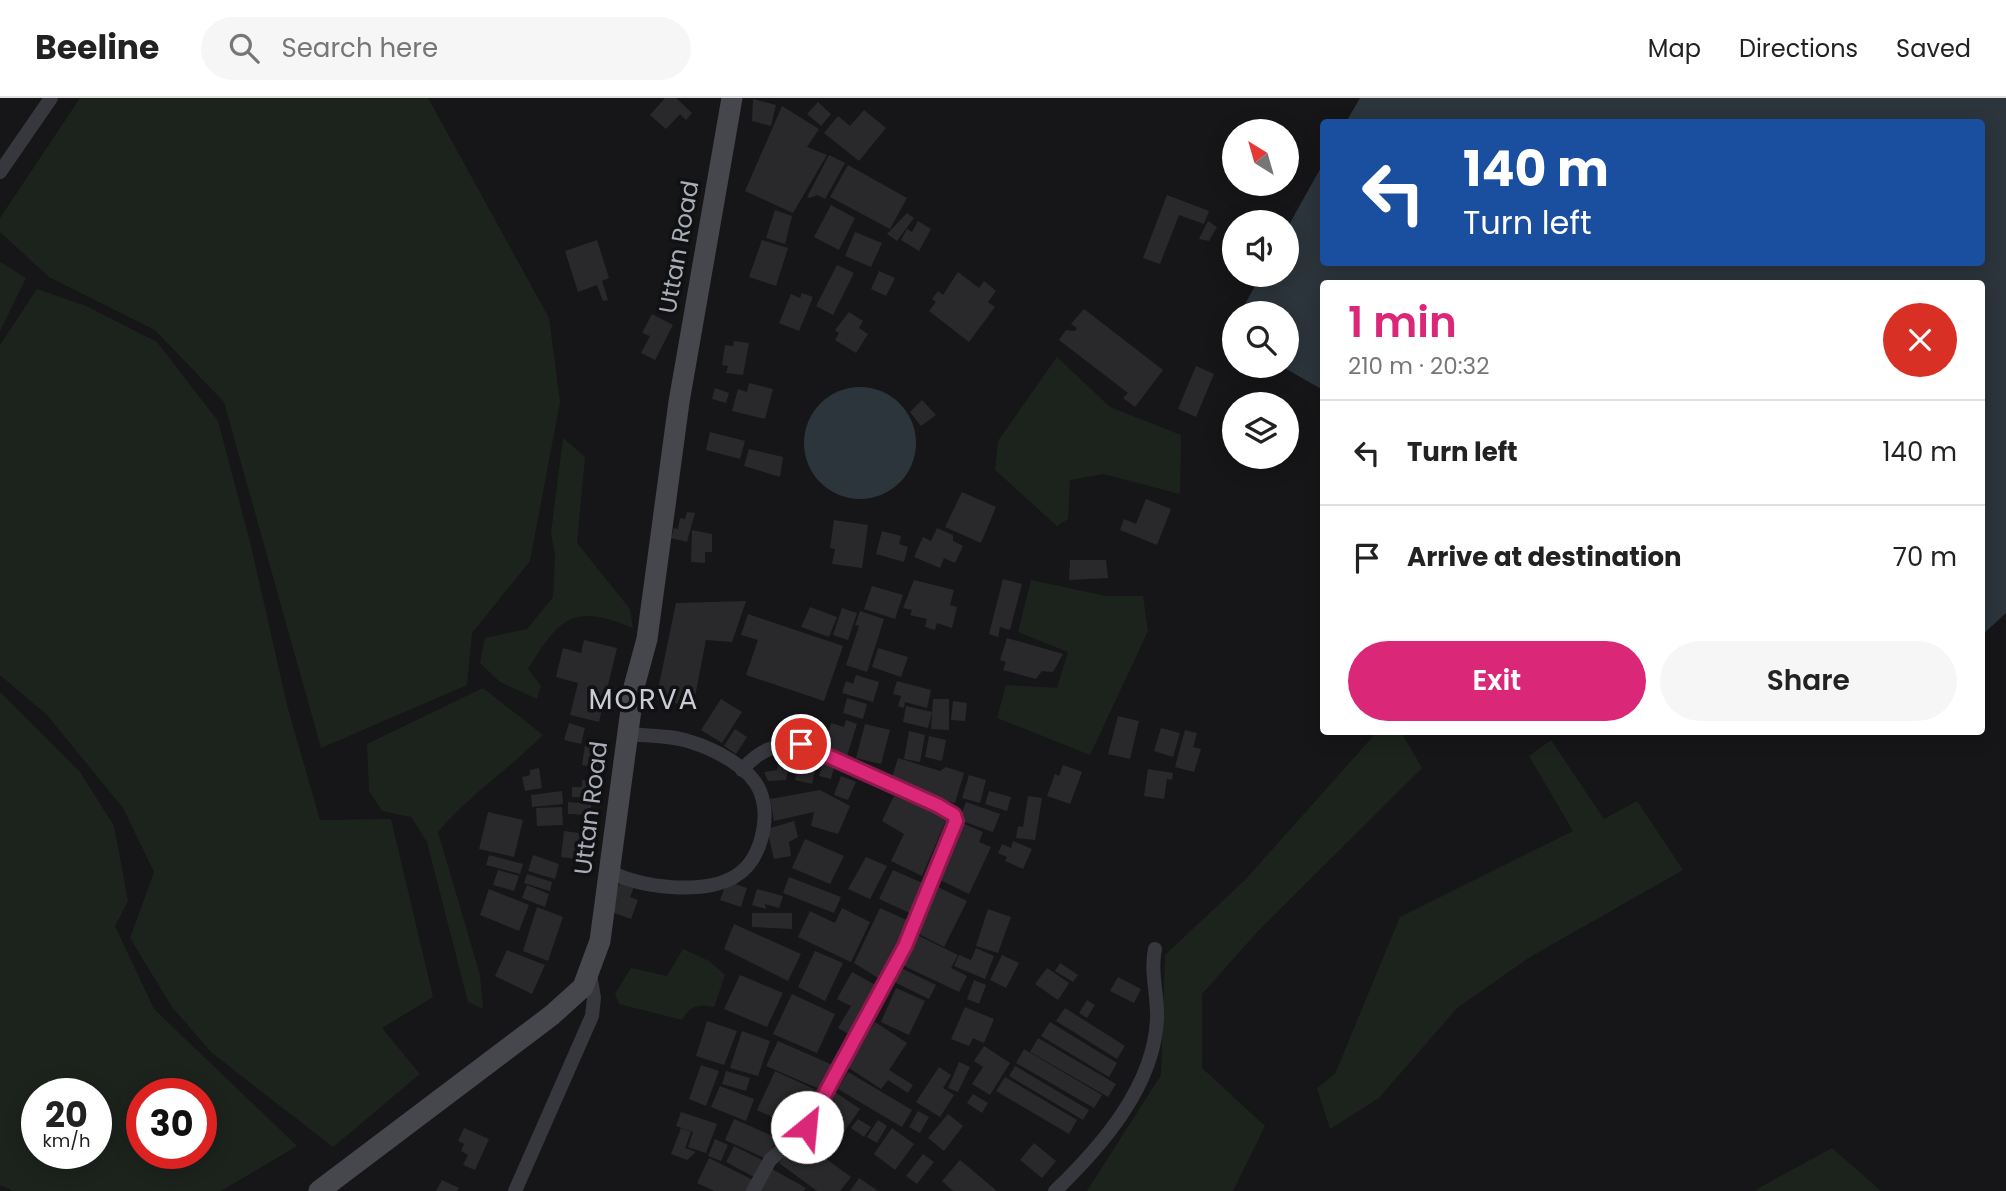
<!DOCTYPE html>
<html lang="en">
<head>
<meta charset="utf-8">
<style>
  :root { --surface:#fff; --page:#f6f6f6; --text:#222; --muted:#767676; --line:#e0e0e0; --accent:#db2777 }
  body { margin:0; font-family:Poppins,sans-serif; background:var(--page); color:var(--text); height:100vh; display:flex; flex-direction:column; font-size:26px; white-space:nowrap }
  * { box-sizing:border-box; margin:0 }
  p { font-size:23px; color:var(--muted) }
  .icon { flex:none; width:38px; height:38px; fill:none; stroke:currentColor; stroke-width:2; stroke-linecap:round; stroke-linejoin:round }
  .map { position:relative; flex:1; overflow:hidden }
  .details { position:absolute; left:1320px; top:182px; width:665px; height:455px; display:flex; flex-direction:column; background:var(--surface); border-radius:7px; box-shadow:0 4px 18px #0003 }
  .details>* { flex:none }
  .top-card { position:absolute; left:1320px; top:21px; width:665px; height:147px; border-radius:7px; box-shadow:0 4px 18px #0003; background:#1a4fa0; color:#fff; overflow:hidden }
  .needle { width:46px; rotate:323deg }
  .tools { position:absolute; left:1222px; top:21px; display:grid; gap:14px }
  .tools a { display:grid; place-items:center; width:77px; height:77px; border-radius:50%; background:var(--surface); box-shadow:0 4px 18px #0003; font-size:35px }
  .speed { position:absolute; left:21px; top:980px; display:flex; gap:14px; font-size:35px; font-weight:700; text-align:center }
  .speed>* { display:grid; place-content:center; width:91px; height:91px; border-radius:50%; background:var(--surface); box-shadow:0 4px 18px #0003; line-height:1 }
  .speed small { font-size:18px; font-weight:400 }
  .speed .limit { border:10px solid #d22; background:#fff; color:#111 }
  .pin { position:absolute; display:grid; place-items:center; width:60px; height:60px; color:#fff; margin:-30px; border:4px solid #fff; border-radius:50%; box-shadow:0 2px 7px #0007 }
  .me { position:absolute; width:77px; margin:-38px; rotate:28deg; stroke-linejoin:round; filter:drop-shadow(0 0 5px #0008) }
  .turn { display:flex; align-items:center; gap:24px; height:147px; padding:0 28px; font-size:32px }
  .turn .icon { width:91px; height:91px; stroke-width:2.5 }
  .turn b { display:block; font-size:49px; line-height:60px }
  .round { display:grid; place-items:center; flex:none; width:74px; height:74px; border-radius:37px; background:var(--page) }
  .summary { display:flex; align-items:center; justify-content:space-between; height:119px; padding:0 28px }
  h1 { font-size:42px; font-weight:600; line-height:52px; color:var(--accent) }
  .button { display:flex; gap:14px; margin-top:auto; padding:14px 28px }
  .button a { flex:1; height:80px; border-radius:42px; background:var(--accent); color:#fff; font-size:28px; font-weight:600; line-height:80px; text-align:center }
  .button a+a { background:var(--page); color:var(--text) }
  ul { padding:0; list-style:none }
  li { display:flex; align-items:center; gap:21px; height:105px; padding:0 28px; border-top:2px solid var(--line) }
  li div { flex:1 }
  li b { display:block; font-size:26px }
  li em { font-style:normal }
  header { display:flex; align-items:center; gap:42px; box-sizing:border-box; height:98px; padding:0 35px; background:var(--surface); border-bottom:2px solid var(--line) }
  header strong { font-size:33px }
  nav { display:flex; gap:38px; margin-inline-start:auto; font-size:24px }
  .search { width:490px; height:63px; background:var(--page); display:flex; align-items:center; gap:18px; box-sizing:border-box; padding:0 24px; border-radius:38px; color:var(--muted); font-size:26px }
  .map>svg:first-child { display:block }
  .green { fill:#1c231d; fill-rule:evenodd }
  .water { fill:#2c353c }
  .building { fill:#29292c }
  .lines { fill:none; stroke-linecap:round; stroke-linejoin:round }
  .street { stroke:#37383d; stroke-width:14 }
  .secondary { stroke:#45474d; stroke-width:21 }
  .route-casing { stroke:#8e194d; stroke-width:18 }
  .route { stroke:#db2777; stroke-width:12 }
  .labels { text-anchor:middle; stroke-width:7; stroke-linejoin:round; paint-order:stroke }
  .street-label { font-size:24px; fill:#a8adb8; stroke:#111113 }
  .quarter-label { font-size:28px; letter-spacing:2px; fill:#c9ccd4; stroke:#111113 }
</style>
</head>
<body>
<header>
<strong>Beeline</strong>
<div class="search"><svg class="icon" aria-label="search" viewBox="0 0 24 24"><circle cx="10" cy="10" r="6"/><path d="M15 15l6 6"/></svg>Search here</div>
<nav><a>Map</a><a>Directions</a><a>Saved</a></nav>
</header>
<div class="map">
<svg width="2006" height="1093" viewBox="0 0 2006 1093">
  <rect width="100%" height="100%" fill="#161618"/>
  <!-- green -->
  <g class="green">
    <path d="M80,0H428L549,220L560,304L530,463L472,535L467,587L321,650L224,304L155,232L49,179L0,134V120Z"/>
    <path d="M0,164L26,180L0,233Z"/>
    <path d="M37,191L86,208L157,244L218,323L251,448L288,611L320,722L391,721L433,899L382,930L420,976L333,1049L212,955L172,909L130,840L154,774L123,710L47,617L0,577V247Z"/>
    <path d="M1057,259L1110,309L1181,337L1180,396L1103,376L1070,382L1068,421L1057,428L995,372L998,343Z"/>
    <path d="M563,340L585,359L577,445L630,511L633,530C573,505 560,519 528,571L541,588L537,601L500,584L480,565L485,540L527,531L553,499L555,457L551,435Z"/>
    <path d="M1031,482L1106,498H1143L1148,533L1090,657L997,620L1006,587L1057,590L1068,554L1018,534Z"/>
    <path d="M483,590L543,637C509,671 469,697 438,734L480,877L483,911L468,904L427,744L411,719L382,713L369,693L367,646Z"/>
    <path d="M0,594L80,674L114,728L128,803L115,828L154,911L297,1048L221,1093H14L0,1087ZM37,996H96V1055H37ZM142,996H201V1055H142Z"/>
    <path d="M1377,634H1401L1422,670L1259,832L1202,896V970L1265,1028L1233,1093H1087L1161,977L1165,857L1245,782Z"/>
    <path d="M1551,642L1604,721L1637,703L1683,772L1530,859L1457,910L1379,1000L1330,1031L1317,990L1335,976L1400,819L1573,733L1529,658Z"/>
    <path d="M683,851L709,863L725,877L714,909C698,906 690,907 682,922L619,906L615,896L631,870L667,878Z"/>
    <path d="M1832,1050L1881,1093H1756L1759,1090Z"/>
  </g>
  <!-- water -->
  <g class="water">
    <path d="M1360,0H2006V515L1981,538V186H1323V292L1281,268H1286V215H1240L1261,177H1286V132L1323,66V164H1981V24H1346Z"/>
    <circle cx="860" cy="345" r="56"/>
  </g>
  <!-- building -->
  <g class="building">
    <path d="M665,0H676L692,15L686,22L680,16L666,31L650,17Z"/>
    <path d="M753,1L776,7L771,28L752,23Z"/>
    <path d="M818,4L831,16L821,28L807,16Z"/>
    <path d="M782,8L819,31L807,49L827,57L793,115L745,93Z"/>
    <path d="M864,12L886,30L859,63L824,35L838,18L850,28Z"/>
    <path d="M829,57L845,65L825,101L817,97L810,100L807,99Z"/>
    <path d="M848,67L907,100L890,131L830,99Z"/>
    <path d="M1167,97L1209,113L1204,126L1179,117L1160,166L1143,160Z"/>
    <path d="M831,107L855,120L839,152L814,139Z"/>
    <path d="M775,112L792,118L785,146L766,140Z"/>
    <path d="M907,115L914,120L897,143L887,136Z"/>
    <path d="M918,123L931,131L919,153L901,142L907,131L912,134Z"/>
    <path d="M1208,123L1217,129L1209,143L1199,141Z"/>
    <path d="M855,134L882,145L871,169L845,158Z"/>
    <path d="M597,142L609,180L602,183L608,202L603,203L597,187L578,194L565,153Z"/>
    <path d="M762,142L788,150L776,188L749,179Z"/>
    <path d="M837,167L854,175L833,217L816,208Z"/>
    <path d="M879,173L895,180L886,198L871,191Z"/>
    <path d="M958,174L979,190L984,183L996,193L988,204L995,209L969,244L929,213L936,204L932,201L938,193L943,197Z"/>
    <path d="M802,195L813,199L799,233L779,225L791,196L800,200Z"/>
    <path d="M1084,211L1163,272L1135,309L1123,300L1128,295L1059,242L1066,232L1075,233L1077,230L1071,226Z"/>
    <path d="M849,214L863,223L859,230L868,236L856,255L835,242L839,235L835,232Z"/>
    <path d="M652,216L673,227L655,262L641,255L650,238L642,235Z"/>
    <path d="M734,243L749,245L743,277L726,275L728,268L722,267L725,247L733,248Z"/>
    <path d="M1196,268L1214,276L1196,319L1178,311Z"/>
    <path d="M749,285L773,291L765,321L732,313L738,291L747,294Z"/>
    <path d="M715,290L729,295L726,305L712,301Z"/>
    <path d="M922,302L936,317L921,328L910,314Z"/>
    <path d="M710,334L745,343L740,361L706,352Z"/>
    <path d="M749,351L783,359L780,379L744,368Z"/>
    <path d="M962,394L996,409L981,445L945,429Z"/>
    <path d="M1146,401L1171,411L1157,447L1120,432L1124,421L1136,426Z"/>
    <path d="M687,414L695,415L687,444L671,440L674,430L678,431L680,420L685,421Z"/>
    <path d="M834,422L868,427L862,470L832,466L835,451L830,450Z"/>
    <path d="M937,430L953,437V443L963,448L955,465L944,460L940,470L914,459L923,439L931,443Z"/>
    <path d="M692,432L712,436V454H705V465L691,464Z"/>
    <path d="M882,433L901,438L899,446L908,449L904,464L876,456Z"/>
    <path d="M1070,462H1106L1108,480L1069,482Z"/>
    <path d="M1003,481L1022,486L1010,532L1000,529L998,539L989,536Z"/>
    <path d="M914,482L954,492L950,507L957,509L952,530L937,525L935,532L925,529L927,521L910,517L912,512L903,510Z"/>
    <path d="M872,488L903,497L895,521L864,511Z"/>
    <path d="M746,503L732,544L706,542L693,609L656,601L676,505Z"/>
    <path d="M810,509L837,519L829,539L801,529Z"/>
    <path d="M842,510L857,515L848,542L833,537Z"/>
    <path d="M860,513L884,521L867,574L846,567L859,528L855,527Z"/>
    <path d="M748,516L843,548L824,603L746,577L758,542L741,537Z"/>
    <path d="M1007,540L1063,556L1053,574L1042,573L1036,581L1003,572L1006,564L1000,562Z"/>
    <path d="M584,542L617,550L599,624L570,617L578,585L556,579L563,550L581,555Z"/>
    <path d="M878,550L908,559L901,579L872,569Z"/>
    <path d="M856,577L879,584L873,604L842,595L846,583L853,586Z"/>
    <path d="M897,583L931,592L927,610L905,604L904,610L898,608L901,598L893,596Z"/>
    <path d="M847,600L867,606L863,621L843,615Z"/>
    <path d="M721,601L742,614L722,645L701,632Z"/>
    <path d="M933,601H949V632L931,631Z"/>
    <path d="M953,603L967,605L965,623L951,622Z"/>
    <path d="M906,608L932,614L928,630L903,624Z"/>
    <path d="M1118,618L1139,623L1130,661L1108,656Z"/>
    <path d="M846,622L857,626L846,661L822,653L831,625L844,629Z"/>
    <path d="M569,625L585,630L581,646L564,642Z"/>
    <path d="M865,626L890,632L881,666L856,660Z"/>
    <path d="M1161,630L1180,635L1173,659L1154,653Z"/>
    <path d="M735,631L747,639L736,656L724,648Z"/>
    <path d="M1185,632L1197,635L1193,649L1201,651L1194,674L1175,669Z"/>
    <path d="M909,633L925,637L920,664L904,661Z"/>
    <path d="M929,638L946,642L942,663L925,659Z"/>
    <path d="M585,647L603,650L600,670L582,667Z"/>
    <path d="M780,657L791,660L786,682L768,683L764,674L777,672Z"/>
    <path d="M801,659L817,664L812,686L795,682Z"/>
    <path d="M824,659L836,662L831,681L819,678Z"/>
    <path d="M898,660L940,673L946,669L964,675L955,705L890,686Z"/>
    <path d="M1063,667L1082,674L1070,706L1047,698L1055,676L1059,678Z"/>
    <path d="M539,670L542,690L525,693L522,679L530,677V672Z"/>
    <path d="M1148,671L1173,675L1172,682L1167,681L1164,701L1144,698Z"/>
    <path d="M969,677L986,682L980,705L962,700Z"/>
    <path d="M841,678L856,684L848,702L834,697Z"/>
    <path d="M582,682L593,683L592,700L572,699V689H582Z"/>
    <path d="M820,692L850,708L838,736L811,728L814,714L774,723L770,701Z"/>
    <path d="M562,693L563,706L532,709L531,697Z"/>
    <path d="M989,693L1011,699L1007,713L985,706Z"/>
    <path d="M894,698L947,720L922,778L891,763L904,736L882,723Z"/>
    <path d="M1028,698L1042,700L1035,742L1016,740L1018,728L1023,729Z"/>
    <path d="M568,704L591,706V717L568,716Z"/>
    <path d="M966,704L1000,716L993,734L959,722Z"/>
    <path d="M562,709L563,727L537,728L536,710Z"/>
    <path d="M488,714L523,722L514,759L479,751Z"/>
    <path d="M794,723L798,739L789,744L791,758L774,761L767,731Z"/>
    <path d="M962,725L983,734L979,744L991,749L969,796L936,780Z"/>
    <path d="M564,733L587,736L583,762L561,759Z"/>
    <path d="M805,741L844,758L830,786L792,770Z"/>
    <path d="M1013,743L1032,751L1023,771L1005,763L1007,759L998,755L1002,746L1011,750Z"/>
    <path d="M489,757L523,766L520,776L486,767Z"/>
    <path d="M533,757L559,766L555,781L528,773Z"/>
    <path d="M866,759L887,768L870,801L848,791Z"/>
    <path d="M498,772L519,778L514,793L493,787Z"/>
    <path d="M893,772L927,787L914,817L879,801Z"/>
    <path d="M527,776L552,784L550,793L524,785Z"/>
    <path d="M789,779L841,799L834,815L783,795Z"/>
    <path d="M727,783L747,790L741,809L720,802Z"/>
    <path d="M620,784L634,789L630,799L638,802L631,821L609,813Z"/>
    <path d="M527,787L549,796L545,809L522,800Z"/>
    <path d="M938,789L967,803L944,849L915,834Z"/>
    <path d="M489,791L529,807L519,833L480,817Z"/>
    <path d="M757,791L783,798L779,810L765,806L766,811L752,807Z"/>
    <path d="M537,809L563,819L548,863L523,853Z"/>
    <path d="M842,810L870,824L851,864L798,839L810,813L835,825Z"/>
    <path d="M880,810L911,824L883,883L854,865Z"/>
    <path d="M988,811L1011,819L998,855L976,848Z"/>
    <path d="M752,815H792V831L752,829Z"/>
    <path d="M734,826L801,856L788,883L724,851Z"/>
    <path d="M915,836L958,857L951,870L967,878L959,894L900,866Z"/>
    <path d="M976,850L994,858L985,881L954,868L959,857L971,862Z"/>
    <path d="M507,852L545,867L532,896L495,878Z"/>
    <path d="M815,853L843,865L825,903L798,889Z"/>
    <path d="M1002,857L1019,865L1006,890L990,882Z"/>
    <path d="M1060,865L1078,877L1073,884L1055,873Z"/>
    <path d="M899,869L936,887L929,901L892,883Z"/>
    <path d="M1047,870L1069,885L1058,902L1035,886Z"/>
    <path d="M852,874L881,890L854,939L838,930L851,908L837,901Z"/>
    <path d="M740,877L783,895L767,929L724,911Z"/>
    <path d="M1118,879L1141,891L1134,905L1110,893Z"/>
    <path d="M974,882L986,887L979,906L967,901Z"/>
    <path d="M896,890L925,903L909,937L881,924Z"/>
    <path d="M792,896L835,916L817,955L773,936Z"/>
    <path d="M1087,902L1095,907L1087,920L1079,915Z"/>
    <path d="M965,909L994,921L984,945L973,940L969,948L951,941Z"/>
    <path d="M1065,910L1125,948L1117,961L1056,923Z"/>
    <path d="M707,923L737,933L724,967L696,958Z"/>
    <path d="M875,924L907,945L889,972L913,987L908,995L888,982L881,991L846,968Z"/>
    <path d="M1050,924L1117,965L1109,979L1041,938Z"/>
    <path d="M742,933L770,943L758,978L730,970Z"/>
    <path d="M1038,940L1116,986L1108,999L1030,954Z"/>
    <path d="M778,943L835,968L824,993L766,968Z"/>
    <path d="M984,948L1010,965L990,997L972,986L983,969L974,963Z"/>
    <path d="M1024,951L1102,997L1094,1010L1016,965Z"/>
    <path d="M959,964L970,969L958,994L948,990Z"/>
    <path d="M701,967L719,973L706,1008L689,1001Z"/>
    <path d="M1015,968L1089,1012L1083,1022L1009,978Z"/>
    <path d="M939,969L951,977L943,990L954,997L940,1019L916,1004Z"/>
    <path d="M726,973L750,980L746,993L722,986Z"/>
    <path d="M775,973L818,993L800,1032L757,1012Z"/>
    <path d="M848,974L912,1012L902,1029L838,991Z"/>
    <path d="M1005,979L1077,1022L1069,1036L996,993Z"/>
    <path d="M720,988L754,1001L746,1023L711,1009Z"/>
    <path d="M832,992L860,1011L839,1041L812,1022Z"/>
    <path d="M973,996L988,1005L982,1015L967,1005Z"/>
    <path d="M918,1013L929,1019L920,1035L909,1029Z"/>
    <path d="M681,1014L717,1026L706,1055L688,1049L693,1034L676,1028Z"/>
    <path d="M948,1016L963,1028L944,1053L928,1040Z"/>
    <path d="M734,1021L777,1040L767,1061L725,1042Z"/>
    <path d="M858,1021L871,1029L864,1039L851,1030Z"/>
    <path d="M878,1022L887,1028L877,1045L867,1039Z"/>
    <path d="M464,1030L489,1041L475,1072L463,1067L468,1057L461,1053L464,1046L458,1043Z"/>
    <path d="M681,1030L691,1034L685,1050L696,1054L687,1062L671,1056Z"/>
    <path d="M892,1030L914,1046L895,1072L874,1056Z"/>
    <path d="M810,1033L828,1047L819,1058L801,1044Z"/>
    <path d="M715,1041L728,1047L721,1063L708,1058Z"/>
    <path d="M794,1045L818,1063L822,1058L851,1079L840,1093H817L779,1065Z"/>
    <path d="M1034,1045L1056,1063L1042,1080L1020,1062Z"/>
    <path d="M734,1048L762,1062L754,1079L726,1064Z"/>
    <path d="M923,1056L934,1064L917,1086L906,1078Z"/>
    <path d="M709,1060L753,1082L748,1093H714L697,1085Z"/>
    <path d="M960,1062L997,1093H953L942,1083Z"/>
    <path d="M772,1071L806,1090L804,1093H759Z"/>
    <path d="M859,1080L878,1093H850Z"/>
    <path d="M442,1082L459,1090L457,1093H436Z"/>
  </g>
  <g class="lines">
    <!-- street -->
    <g class="street">
      <path d="M0,74L51,0"/>
      <path d="M742,672C759,652 775,646 801,646L938,707L954,717L956,723L905,848L807,1029L770,1062L753,1093"/>
      <path d="M609,773C641,790 702,797 734,779C761,764 771,721 760,693C750,669 714,651 691,644C672,637 648,638 627,636"/>
      <path d="M515,1093L592,918L594,900L590,876"/>
      <path d="M1055,1093C1102,1048 1154,988 1157,921C1158,897 1150,874 1155,851"/>
    </g>
    <!-- secondary -->
    <path class="secondary" d="M319,1093L552,917L583,889L600,843L634,589L647,541L679,304L732,0"/>
  </g>
  <g class="lines">
    <!-- route casing -->
    <g class="route-casing">
      <path id="route" d="M801,646L937,707L954,717L956,723L905,848L807,1029"/>
    </g>
    <!-- route -->
    <use href="#route" class="route"/>
  </g>
  <g class="labels">
    <!-- street labels -->
    <g class="street-label">
      <text transform="translate(679 149) rotate(-80)" y="8">Uttan Road</text>
      <text transform="translate(591 710) rotate(-83)" y="8">Uttan Road</text>
    </g>
    <!-- quarter labels -->
    <g class="quarter-label">
      <text x="644" y="611">MORVA</text>
    </g>
  </g>
</svg>
<div class="tools">
<a><svg class="needle" viewBox="-14 -14 28 28"><path d="M0-13l5 13h-10z" fill="#e53935"/><path d="M0 13l5-13h-10z" fill="#767676"/></svg></a>
<a><svg class="icon" aria-label="sound" viewBox="0 0 24 24"><path d="M4 9h4l5-4v14l-5-4H4zM17 9q2 3 0 6"/></svg></a>
<a><svg class="icon" aria-label="search" viewBox="0 0 24 24"><circle cx="10" cy="10" r="6"/><path d="M15 15l6 6"/></svg></a>
<a><svg class="icon" aria-label="layers" viewBox="0 0 24 24"><path d="M12 4l9 5-9 5-9-5zM3 14l9 5 9-5"/></svg></a>
</div>
<div class="speed"><div>20<small>km/h</small></div><div class="limit">30</div></div>
<div class="pin" style="left:801px;top:646px;background:#d93025"><svg class="icon" aria-label="arrive" viewBox="0 0 24 24"><path d="M6 21V4h12l-3 4 3 4H6"/></svg></div>
<svg class="me" style="left:807px;top:1029px" viewBox="-20 -20 40 40"><circle r="19" fill="#fff"/><path d="M0-13L10 11 0 6-10 11z" fill="#db2777"/></svg>
<div class="top-card">
<div class="turn"><svg class="icon" aria-label="left" viewBox="0 0 24 24"><path d="M17 20v-9H6M10 6l-5 5 5 5"/></svg><div><b>140 m</b>Turn left</div></div>
</div>
<section class="details">
<div class="summary"><div><h1>1 min</h1><p>210 m · 20:32</p></div><a class="round" style="background:#d93025;color:#fff"><svg class="icon" aria-label="close" viewBox="0 0 24 24"><path d="M6 6l12 12M18 6L6 18"/></svg></a></div>
<ul>
<li><svg class="icon" aria-label="left" viewBox="0 0 24 24"><path d="M17 20v-9H6M10 6l-5 5 5 5"/></svg><div><b>Turn left</b></div><em>140 m</em></li>
<li><svg class="icon" aria-label="arrive" viewBox="0 0 24 24"><path d="M6 21V4h12l-3 4 3 4H6"/></svg><div><b>Arrive at destination</b></div><em>70 m</em></li>
</ul>
<div class="button"><a>Exit</a><a>Share</a></div>
</section>
</div>
</body>
</html>
